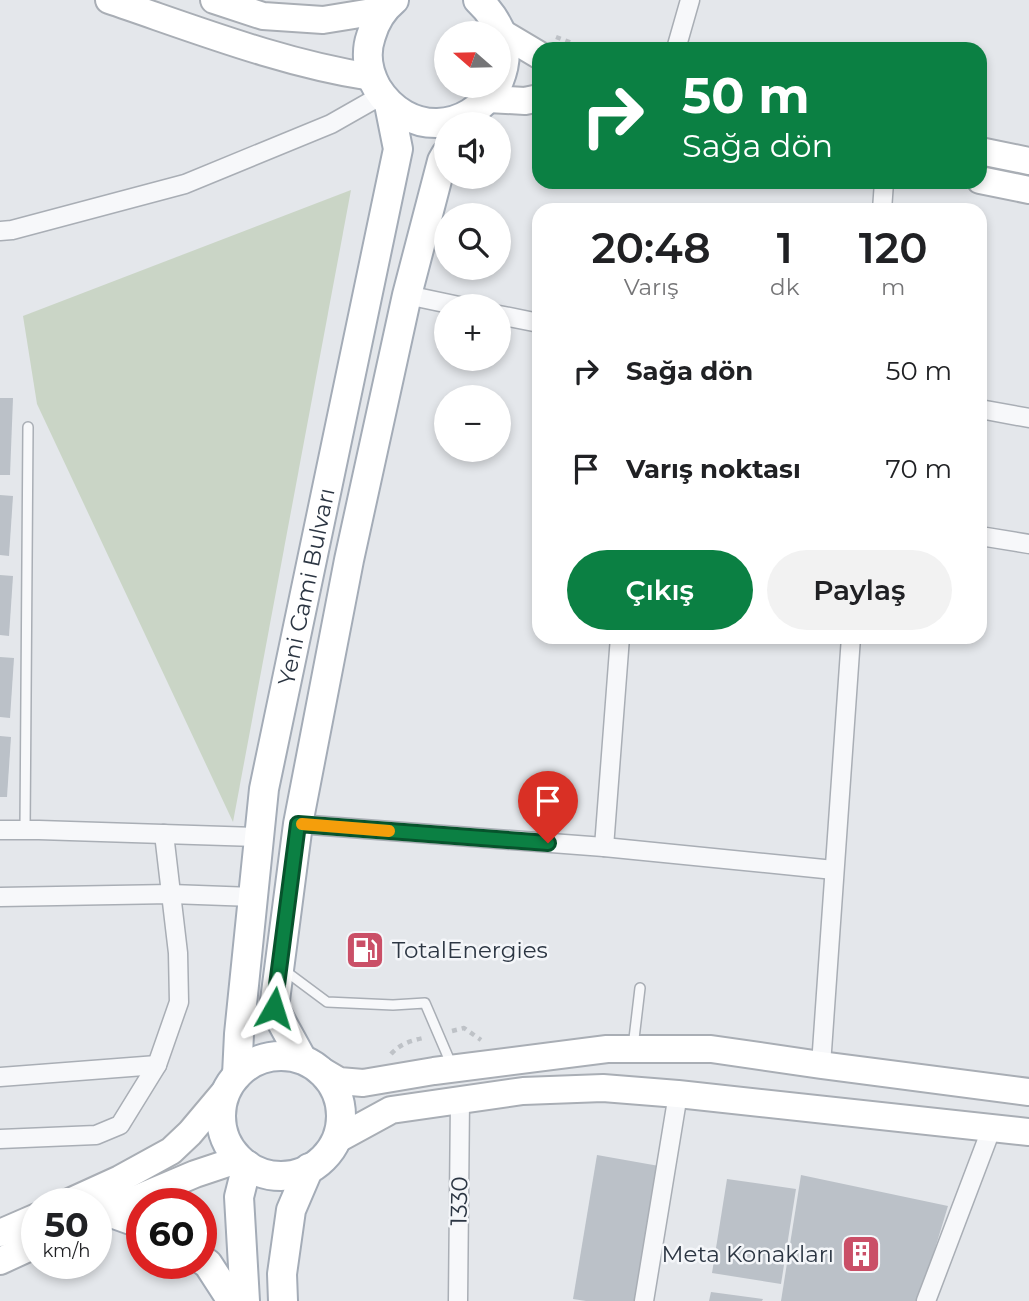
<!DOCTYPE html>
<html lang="tr">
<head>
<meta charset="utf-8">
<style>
  :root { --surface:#fff; --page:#f2f2f2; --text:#202124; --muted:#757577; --accent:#0b8043 }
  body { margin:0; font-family:Montserrat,sans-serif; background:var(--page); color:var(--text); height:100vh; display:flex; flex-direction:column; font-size:26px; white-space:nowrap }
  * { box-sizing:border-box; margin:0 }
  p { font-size:23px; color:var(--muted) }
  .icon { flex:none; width:38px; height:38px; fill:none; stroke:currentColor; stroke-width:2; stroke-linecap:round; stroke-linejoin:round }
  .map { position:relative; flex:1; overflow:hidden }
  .panel { position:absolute; left:532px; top:203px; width:455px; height:441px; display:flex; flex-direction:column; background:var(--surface); border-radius:21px; box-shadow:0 4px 10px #0003 }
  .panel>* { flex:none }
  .top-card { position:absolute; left:532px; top:42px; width:455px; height:147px; border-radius:21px; box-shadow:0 4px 10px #0003; background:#0b8043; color:#fff; overflow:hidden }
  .needle { width:46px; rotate:290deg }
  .controls { position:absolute; left:434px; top:21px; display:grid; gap:14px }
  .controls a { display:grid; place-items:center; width:77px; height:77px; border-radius:50%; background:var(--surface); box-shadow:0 4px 10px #0003; font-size:35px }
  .speed { position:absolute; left:21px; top:1188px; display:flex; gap:14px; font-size:35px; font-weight:700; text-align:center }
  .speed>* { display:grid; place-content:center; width:91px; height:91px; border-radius:50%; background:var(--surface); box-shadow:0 4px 10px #0003; line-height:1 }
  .speed small { font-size:18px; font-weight:400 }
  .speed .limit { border:10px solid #d22; background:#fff; color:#111 }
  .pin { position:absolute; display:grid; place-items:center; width:60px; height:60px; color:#fff; margin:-72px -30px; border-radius:50% 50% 50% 0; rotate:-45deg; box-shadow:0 0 7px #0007 }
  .pin .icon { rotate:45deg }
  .me { position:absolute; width:77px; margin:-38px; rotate:6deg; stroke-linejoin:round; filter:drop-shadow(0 0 5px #0008) }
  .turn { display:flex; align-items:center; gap:24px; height:147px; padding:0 35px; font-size:32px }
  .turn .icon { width:91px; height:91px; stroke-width:2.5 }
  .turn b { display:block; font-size:49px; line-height:60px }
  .eta { display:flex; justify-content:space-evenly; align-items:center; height:119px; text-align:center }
  .eta b { font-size:42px; font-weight:600; line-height:49px }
  .cta { display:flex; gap:14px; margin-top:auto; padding:14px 35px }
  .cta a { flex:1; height:80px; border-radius:42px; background:var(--accent); color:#fff; font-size:28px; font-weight:600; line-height:80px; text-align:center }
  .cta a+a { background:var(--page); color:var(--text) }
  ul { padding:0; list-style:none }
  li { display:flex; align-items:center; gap:21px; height:98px; padding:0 35px }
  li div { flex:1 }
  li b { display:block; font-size:26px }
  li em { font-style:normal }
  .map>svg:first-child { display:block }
  .green { fill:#cad5c6 }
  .building { fill:#bbc1c8 }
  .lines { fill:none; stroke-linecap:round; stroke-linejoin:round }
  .lane-casing { stroke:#a9aeb5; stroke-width:12 }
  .street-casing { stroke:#a9aeb5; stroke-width:21 }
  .secondary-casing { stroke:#a9aeb5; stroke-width:30 }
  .primary-casing { stroke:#a4acb7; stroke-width:32 }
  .path { stroke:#bec2c7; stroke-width:4.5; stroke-dasharray:5 5; stroke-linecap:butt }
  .lane { stroke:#f7f8fa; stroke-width:9 }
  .street { stroke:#f7f8fa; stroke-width:18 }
  .secondary { stroke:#fff; stroke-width:26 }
  .primary { stroke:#fff; stroke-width:28 }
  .route-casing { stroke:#07532c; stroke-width:18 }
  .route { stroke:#0b8043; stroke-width:12 }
  .slow { stroke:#f59e0b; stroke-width:12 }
  .labels { text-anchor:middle; stroke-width:5; stroke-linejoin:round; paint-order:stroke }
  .street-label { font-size:23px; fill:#2c3643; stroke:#f4f6f9 }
  .poi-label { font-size:23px; fill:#2c3643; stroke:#f4f6f9; text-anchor:start }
</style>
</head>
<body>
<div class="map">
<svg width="1029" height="1301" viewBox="0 0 1029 1301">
  <rect width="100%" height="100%" fill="#e4e7eb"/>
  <!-- green -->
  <path class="green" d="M351,190L233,822L37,404L23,316Z"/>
  <!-- building -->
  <g class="building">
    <path d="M0,398H13L10,475H0Z"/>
    <path d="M0,495L13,496L9,556L0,555Z"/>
    <path d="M0,575L13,576L9,636L0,635Z"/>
    <path d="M0,657L14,658L10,718L0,717Z"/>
    <path d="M0,736L11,737L7,797H0Z"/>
    <path d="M597,1155L659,1166L637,1301H586L573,1299Z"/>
    <path d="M801,1175L948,1206L919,1301H781Z"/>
    <path d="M727,1179L796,1189L781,1284L712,1273Z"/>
    <path d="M711,1292L763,1299L762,1301H709Z"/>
  </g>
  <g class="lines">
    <!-- lane casing -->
    <g class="lane-casing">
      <g id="lane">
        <path d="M25,830L28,427"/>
        <path d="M284,970L327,1002L393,1005L425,1003L452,1066"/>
        <path d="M633,1047L640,988"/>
      </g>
    </g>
    <!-- street casing -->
    <g class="street-casing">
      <g id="street">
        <path d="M676,49L690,0"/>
        <path d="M882,210L884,182"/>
        <path d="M0,231L12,230L185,184L331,124L382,95"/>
        <path d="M407,295L459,306"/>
        <path d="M499,315L539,323"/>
        <path d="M980,409L1029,418"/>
        <path d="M980,536L1029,544"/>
        <path d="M298,824L604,847L834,870"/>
        <path d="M0,830H39L259,837"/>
        <path d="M604,847L620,637"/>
        <path d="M0,897L171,894L253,897"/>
        <path d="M821,1065L851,637"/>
        <path d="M0,1077L157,1065"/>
        <path d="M0,1139L96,1135L120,1125L157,1065L179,1002L178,953L164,834"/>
        <path d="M458,1301L460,1100"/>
        <path d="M644,1301L678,1094"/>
        <path d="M926,1301L992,1127"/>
      </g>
    </g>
    <!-- secondary casing -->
    <g class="secondary-casing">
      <g id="secondary">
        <path d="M109,0C195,29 281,63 371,77"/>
        <path d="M214,0L263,16L323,20L385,10"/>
        <path d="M502,33L539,55"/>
        <path d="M488,99L525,101L539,98"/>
        <path d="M980,151L1029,161"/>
        <path d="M980,180L1029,190"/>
        <path d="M317,1068L339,1081L363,1083L434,1071L607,1049H711L821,1065L1029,1092"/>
        <path d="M336,1140L391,1110L523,1091L603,1088L678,1094L1029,1132"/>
        <path d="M65,1204L120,1179L171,1151L190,1133L227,1089"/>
        <path d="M96,1216L195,1174L240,1159"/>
        <path d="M0,1233L37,1217"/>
        <path d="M0,1261L37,1244"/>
      </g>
    </g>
    <!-- primary casing -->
    <g class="primary-casing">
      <g id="primary">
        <path d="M394,0C383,9 375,22 371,36C365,53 368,72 377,88C407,136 468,134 496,86"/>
        <path d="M478,0C502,23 512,49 499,81"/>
        <circle cx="281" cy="1116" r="60"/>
        <path d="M302,1059L274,1008L298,824L349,560L407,295L442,161L446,154"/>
        <path id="s1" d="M237,1075L239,1034L264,789L398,149L389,104"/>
        <path d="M106,1211L142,1224"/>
        <path d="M201,1259L208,1264L232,1301"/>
        <path d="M245,1301L239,1197L247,1165"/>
        <path d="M283,1301L282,1274L291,1210L309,1168"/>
      </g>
    </g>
    <!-- path -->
    <g class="path">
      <path d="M556,37L588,49"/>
      <path d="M452,1031L464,1028L481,1040"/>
      <path d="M391,1054C400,1044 410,1041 423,1038"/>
    </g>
    <!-- lane -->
    <use href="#lane" class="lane"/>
    <!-- street -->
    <use href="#street" class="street"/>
    <!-- secondary -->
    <use href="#secondary" class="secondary"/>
    <!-- primary -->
    <use href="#primary" class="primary"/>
  </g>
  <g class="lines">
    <!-- route casing -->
    <g class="route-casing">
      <path id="route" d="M274,1008L298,824L548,843"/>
    </g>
    <!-- route -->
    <use href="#route" class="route"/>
    <!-- slow -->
    <path class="slow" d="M302,824L389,831"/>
  </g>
  <!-- icons -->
  <defs>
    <g id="fuel-square" transform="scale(2.0125)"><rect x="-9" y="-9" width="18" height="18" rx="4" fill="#ca4f67" stroke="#f4f6f9"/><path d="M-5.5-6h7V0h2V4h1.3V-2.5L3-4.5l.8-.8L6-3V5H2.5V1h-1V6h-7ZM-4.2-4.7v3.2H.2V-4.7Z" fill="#fff"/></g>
    <g id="building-square" transform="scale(2.0125)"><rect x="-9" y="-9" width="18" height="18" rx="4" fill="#ca4f67" stroke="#f4f6f9"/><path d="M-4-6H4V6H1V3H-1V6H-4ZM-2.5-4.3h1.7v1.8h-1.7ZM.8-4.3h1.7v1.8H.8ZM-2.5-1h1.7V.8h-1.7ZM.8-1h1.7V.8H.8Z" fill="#fff"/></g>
  </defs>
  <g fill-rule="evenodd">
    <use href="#fuel-square" x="365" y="950"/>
    <use href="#building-square" x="861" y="1254"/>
  </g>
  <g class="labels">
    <!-- street labels -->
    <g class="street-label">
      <text dy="8" stroke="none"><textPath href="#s1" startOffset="494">Yeni Cami Bulvarı</textPath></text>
      <text transform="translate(459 1201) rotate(-89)" y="8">1330</text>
    </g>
    <!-- poi labels -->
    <g class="poi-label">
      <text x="392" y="958">TotalEnergies</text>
      <text x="834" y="1262" text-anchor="end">Meta Konakları</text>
    </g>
  </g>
</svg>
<div class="controls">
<a><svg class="needle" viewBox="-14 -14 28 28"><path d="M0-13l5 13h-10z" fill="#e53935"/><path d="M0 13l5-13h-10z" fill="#757577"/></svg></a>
<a><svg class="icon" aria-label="sound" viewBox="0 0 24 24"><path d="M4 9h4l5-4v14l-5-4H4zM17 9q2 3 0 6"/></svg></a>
<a><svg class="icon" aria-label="search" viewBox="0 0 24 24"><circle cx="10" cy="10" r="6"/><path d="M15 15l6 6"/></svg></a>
<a>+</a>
<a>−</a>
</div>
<div class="speed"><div>50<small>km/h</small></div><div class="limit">60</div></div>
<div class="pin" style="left:548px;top:843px;background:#d93025"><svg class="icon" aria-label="arrive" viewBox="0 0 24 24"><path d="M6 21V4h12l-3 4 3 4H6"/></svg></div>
<svg class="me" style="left:274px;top:1008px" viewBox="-20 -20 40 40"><path d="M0-17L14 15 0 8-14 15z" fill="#0b8043" stroke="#fff" stroke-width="4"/></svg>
<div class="top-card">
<div class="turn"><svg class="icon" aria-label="right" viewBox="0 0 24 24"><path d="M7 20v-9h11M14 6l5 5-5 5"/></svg><div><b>50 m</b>Sağa dön</div></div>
</div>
<section class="panel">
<div class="eta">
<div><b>20:48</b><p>Varış</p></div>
<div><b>1</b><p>dk</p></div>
<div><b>120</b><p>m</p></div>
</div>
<ul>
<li><svg class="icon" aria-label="right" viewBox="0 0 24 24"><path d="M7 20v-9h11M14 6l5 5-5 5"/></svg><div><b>Sağa dön</b></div><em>50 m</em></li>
<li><svg class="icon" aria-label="arrive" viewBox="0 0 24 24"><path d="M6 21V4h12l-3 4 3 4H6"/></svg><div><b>Varış noktası</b></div><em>70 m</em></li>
</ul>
<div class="cta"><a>Çıkış</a><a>Paylaş</a></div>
</section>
</div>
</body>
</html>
